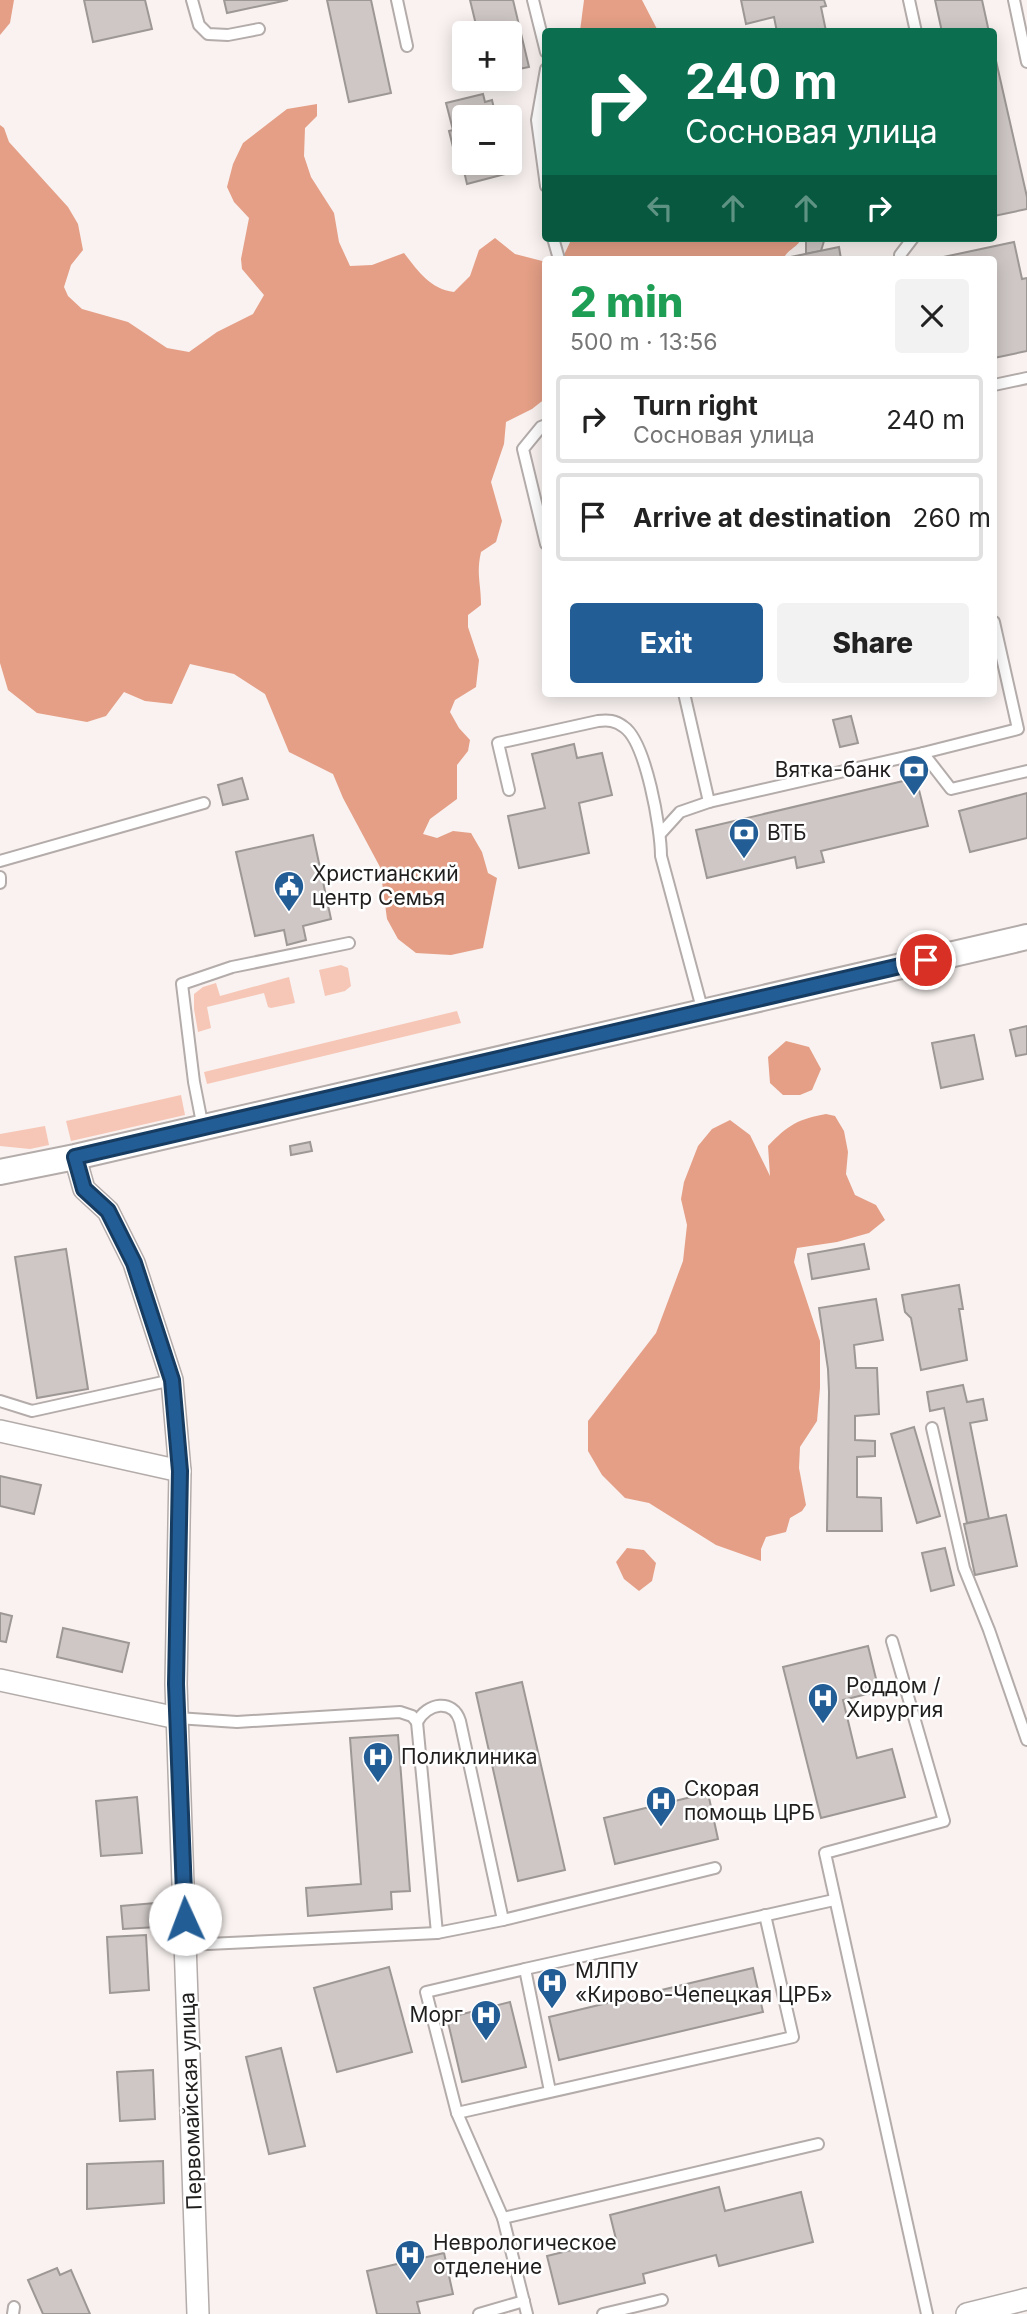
<!DOCTYPE html>
<html lang="en">
<head>
<meta charset="utf-8">
<style>
  :root { --surface:#fff; --page:#f2f2f2; --text:#222; --muted:#767676; --line:#e0e0e0; --accent:#235d95 }
  body { margin:0; font-family:Inter,sans-serif; background:var(--page); color:var(--text); height:100vh; display:flex; flex-direction:column; font-size:26px; white-space:nowrap }
  * { box-sizing:border-box; margin:0 }
  p { font-size:23px; color:var(--muted) }
  .icon { flex:none; width:38px; height:38px; fill:none; stroke:currentColor; stroke-width:2; stroke-linecap:round; stroke-linejoin:round }
  .map { position:relative; flex:1; overflow:hidden }
  .sheet { position:absolute; left:542px; top:256px; width:455px; height:441px; display:flex; flex-direction:column; background:var(--surface); border-radius:7px; box-shadow:0 4px 18px #0003 }
  .sheet>* { flex:none }
  .guide { position:absolute; left:542px; top:28px; width:455px; height:214px; border-radius:7px; box-shadow:0 4px 18px #0003; background:#0b6e4f; color:#fff; overflow:hidden }
  .fabs { position:absolute; left:452px; top:21px; display:grid; gap:14px }
  .fabs a { display:grid; place-items:center; width:70px; height:70px; border-radius:7px; background:var(--surface); box-shadow:0 4px 18px #0003; font-size:35px }
  .pin { position:absolute; display:grid; place-items:center; width:60px; height:60px; color:#fff; margin:-30px; border:4px solid #fff; border-radius:50%; box-shadow:0 2px 7px #0007 }
  .me { position:absolute; width:77px; margin:-38px; rotate:358deg; stroke-linejoin:round; filter:drop-shadow(0 0 5px #0008) }
  .turn { display:flex; align-items:center; gap:24px; height:147px; padding:0 28px; font-size:32px }
  .turn .icon { width:91px; height:91px; stroke-width:2.5 }
  .turn b { display:block; font-size:49px; line-height:60px }
  .lanes { display:flex; align-items:center; height:66px; padding:0 28px; background:#0003; justify-content:center; gap:35px; direction:ltr }
  .lanes .off { opacity:.35 }
  .round { display:grid; place-items:center; flex:none; width:74px; height:74px; border-radius:7px; background:var(--page) }
  .head { display:flex; align-items:center; justify-content:space-between; height:119px; padding:0 28px }
  h1 { font-size:42px; font-weight:800; line-height:52px; color:#1e9e55 }
  .button { display:flex; gap:14px; margin-top:auto; padding:14px 28px }
  .button a { flex:1; height:80px; border-radius:7px; background:var(--accent); color:#fff; font-size:28px; font-weight:800; line-height:80px; text-align:center }
  .button a+a { background:var(--page); color:var(--text) }
  ul { padding:0; list-style:none }
  li { display:flex; align-items:center; gap:21px; height:88px; margin:0 14px 10px; padding:0 14px; border:4px solid var(--line); border-radius:7px }
  li div { flex:1 }
  li b { display:block; font-size:26px }
  li em { font-style:normal }
  .map>svg:first-child { display:block }
  .green { fill:#f6c6b6 }
  .forest { fill:#e49f86 }
  .building { fill:#cec7c5; stroke:#9d9795; stroke-width:2 }
  .lines { fill:none; stroke-linecap:round; stroke-linejoin:round }
  .service-casing { stroke:#b3acaa; stroke-width:14 }
  .minor-casing { stroke:#b3acaa; stroke-width:24 }
  .tertiary-casing { stroke:#b3acaa; stroke-width:28 }
  .service { stroke:#fff; stroke-width:10 }
  .minor { stroke:#fff; stroke-width:21 }
  .tertiary { stroke:#fff; stroke-width:24 }
  .route-casing { stroke:#173c61; stroke-width:18 }
  .route { stroke:#235d95; stroke-width:12 }
  .labels { text-anchor:middle; stroke-width:5; stroke-linejoin:round; paint-order:stroke }
  .poi-label { font-size:21px; fill:#211f1e; stroke:#fff; text-anchor:start }
  .street-label { font-size:21px; fill:#211f1e; stroke:#fff }
</style>
</head>
<body>
<div class="map">
<svg width="1027" height="2314" viewBox="0 0 1027 2314">
  <rect width="100%" height="100%" fill="#f9f2f0"/>
  <!-- green -->
  <g class="green">
    <path d="M341,965L348,968L351,986L345,991L325,996L319,970Z"/>
    <path d="M289,977L295,1003L271,1008L268,1007L264,993L207,1007L211,1028L198,1032L194,1009V994L203,987L216,983L220,996Z"/>
    <path d="M457,1011L461,1023L207,1084L204,1072Z"/>
    <path d="M181,1095L185,1115L71,1141L66,1121Z"/>
    <path d="M45,1126L49,1145L30,1149L0,1146V1134Z"/>
  </g>
  <!-- forest -->
  <g class="forest">
    <path d="M0,0H14L10,23L0,35Z"/>
    <path d="M584,0H642L658,31H580Z"/>
    <path d="M317,104V116L305,128L304,156L311,177L334,213L339,242L350,266L372,265L404,253C418,271 430,289 454,292L470,276L479,250L495,238L515,254L546,262V398L532,409L506,422L504,444L491,482L502,521L496,542L481,552C476,574 481,583 481,605L468,615V627L479,660L476,687L455,700L450,712L459,728L470,740L468,751L457,765V799L430,819L423,834L437,838L453,831L471,833L482,852L488,873L497,878L483,948L451,955L416,953L398,939L387,919L380,867L343,798L333,774L289,752L265,694L234,674L190,664L172,704L145,701L124,692L106,716L87,722L37,713L8,690L0,663V125L4,128L9,142L68,207L78,224L83,250L71,265L64,287L68,296L82,309L128,322L167,348L189,352L217,332L253,314L264,295L242,269L241,259L249,218L234,202L227,187L233,164L243,143L287,109Z"/>
    <path d="M572,238H802C797,248 788,249 783,259H562Z"/>
    <path d="M786,1041L809,1047L821,1069L812,1090L800,1095H783L770,1083L768,1057Z"/>
    <path d="M826,1114L835,1116L844,1131L848,1152L846,1174L855,1195L876,1205L885,1220L869,1233L837,1242L797,1248L794,1262L820,1341V1388L817,1421L800,1447L799,1468L806,1505L802,1511L790,1518L786,1532L766,1537L761,1549V1561L716,1545L649,1503L625,1498L602,1475L588,1451V1421L656,1333L683,1261L687,1225L681,1199L684,1182L698,1146L712,1129L730,1120L750,1135L770,1176L768,1146C788,1125 798,1119 826,1114Z"/>
    <path d="M627,1548L644,1550L656,1563L652,1581L639,1591L624,1579L616,1562Z"/>
  </g>
  <!-- building -->
  <g class="building">
    <path d="M84,0H145L152,29L93,42Z"/>
    <path d="M224,0H288L227,13Z"/>
    <path d="M327,0H371L391,93L349,102Z"/>
    <path d="M470,0H513L529,67L509,71V33H478Z"/>
    <path d="M741,0H824L826,6L821,7L826,31L777,32L774,17L746,24Z"/>
    <path d="M935,0H982L989,32H942Z"/>
    <path d="M994,52L1027,197V209L994,216Z"/>
    <path d="M483,94L485,102L492,100L496,117H464V163H509L502,165L505,174L467,184L460,154L455,155L449,131L453,130L446,103Z"/>
    <path d="M806,238H839L824,241L821,251L806,254Z"/>
    <path d="M1014,242L1022,279L1027,278V351L994,358V259H934Z"/>
    <path d="M839,247L841,259H781Z"/>
    <path d="M851,716L858,743L840,747L833,720Z"/>
    <path d="M574,744L577,758L602,753L612,795L579,803L589,853L519,868L508,816L545,808L532,754Z"/>
    <path d="M242,778L248,799L223,805L218,785Z"/>
    <path d="M916,778L928,826L821,851L824,862L797,868L795,857L707,878L696,830Z"/>
    <path d="M1027,793V838L970,852L959,811Z"/>
    <path d="M313,835L331,919L303,926L306,940L287,945L284,930L255,936L236,852Z"/>
    <path d="M1027,1026V1054L1016,1056L1010,1030Z"/>
    <path d="M974,1035L983,1079L941,1088L932,1043Z"/>
    <path d="M310,1142L312,1151L291,1155L290,1146Z"/>
    <path d="M864,1244L869,1269L812,1279L808,1254Z"/>
    <path d="M66,1249L88,1389L37,1398L15,1257Z"/>
    <path d="M959,1285L963,1309H959L967,1360L921,1370L911,1318L905,1312L902,1295Z"/>
    <path d="M876,1299L883,1340L854,1345L856,1368H877L879,1414L855,1416V1440L875,1441V1456L857,1457V1497L881,1498L882,1531H827L829,1392L828,1369L819,1308Z"/>
    <path d="M963,1385L967,1402L983,1399L987,1420L970,1423L989,1519L967,1523L944,1408L930,1411L927,1392Z"/>
    <path d="M914,1427L940,1516L917,1523L891,1434Z"/>
    <path d="M0,1476L41,1485L34,1514L0,1506Z"/>
    <path d="M1006,1515L1017,1566L975,1575L964,1524Z"/>
    <path d="M945,1548L954,1585L931,1591L922,1553Z"/>
    <path d="M0,1613L12,1616L6,1642L0,1641Z"/>
    <path d="M63,1628L129,1643L122,1672L57,1657Z"/>
    <path d="M868,1646L879,1691L843,1700L857,1758L892,1749L905,1797L821,1818L783,1667Z"/>
    <path d="M522,1682L565,1870L518,1881L476,1693Z"/>
    <path d="M398,1735L410,1891L391,1892L392,1909L308,1916L306,1888L361,1884L350,1738Z"/>
    <path d="M708,1793L718,1839L615,1864L604,1818Z"/>
    <path d="M137,1797L142,1853L101,1856L96,1801Z"/>
    <path d="M155,1903L157,1927L123,1929L121,1906Z"/>
    <path d="M146,1935L149,1990L110,1993L107,1937Z"/>
    <path d="M389,1967L412,2052L337,2072L314,1988Z"/>
    <path d="M753,1968L763,2012L559,2060L549,2017Z"/>
    <path d="M510,2002L526,2067L462,2082L447,2018Z"/>
    <path d="M281,2048L305,2146L269,2154L246,2057Z"/>
    <path d="M153,2070L155,2119L120,2121L117,2072Z"/>
    <path d="M163,2161L164,2203L87,2209V2164Z"/>
    <path d="M719,2187L725,2211L801,2192L813,2242L719,2266L716,2255L643,2274L645,2283L559,2304L547,2256L616,2239L610,2215Z"/>
    <path d="M444,2253L453,2294L417,2302L420,2314H377L367,2271Z"/>
    <path d="M57,2268L60,2275L71,2270L90,2314H43L28,2280Z"/>
  </g>
  <g class="lines">
    <!-- service casing -->
    <g class="service-casing">
      <g id="service">
        <path d="M192,0L199,25L208,34L228,35L259,29"/>
        <path d="M397,0L407,46"/>
        <path d="M533,0L546,52"/>
        <path d="M909,0L916,32"/>
        <path d="M1014,0L1027,62"/>
        <path d="M546,69L537,120L546,186"/>
        <path d="M553,238L559,259"/>
        <path d="M901,259L900,255L913,238"/>
        <path d="M994,385L1027,378"/>
        <path d="M546,425L541,427L523,449L546,544"/>
        <path d="M994,622L1018,729L923,753L951,789L1027,771"/>
        <path d="M684,693L709,802"/>
        <path d="M509,790L498,743L598,721C608,720 615,720 624,727C646,742 661,829 661,856L703,1012"/>
        <path d="M661,833L680,812L709,802L923,753"/>
        <path d="M0,861L204,803"/>
        <path d="M0,877V883"/>
        <path d="M203,1128L194,1082L182,984L232,967L349,943"/>
        <path d="M0,1401L32,1411L172,1380"/>
        <path d="M932,1428L964,1568L989,1630L1027,1740"/>
        <path d="M892,1641L944,1821L825,1853L927,2314"/>
        <path d="M177,1718L237,1722L400,1712L412,1716L417,1722C427,1703 453,1698 460,1721L503,1920"/>
        <path d="M417,1722L437,1933"/>
        <path d="M186,1945L437,1933L503,1920L715,1868"/>
        <path d="M525,1969L834,1900"/>
        <path d="M457,2113L793,2037L765,1915"/>
        <path d="M503,2218L818,2144"/>
        <path d="M13,2314L14,2307"/>
        <path d="M479,2314L524,2301"/>
        <path d="M527,2314L503,2218L457,2113L426,1992L525,1969L550,2091"/>
        <path d="M603,2314L662,2300"/>
      </g>
    </g>
    <!-- minor casing -->
    <g class="minor-casing">
      <g id="minor">
        <path d="M75,1157L84,1189L108,1211L134,1263L172,1380L180,1471L176,1684L198,2314"/>
        <path d="M0,1431L180,1471"/>
        <path d="M0,1680L177,1718"/>
        <path d="M967,2314L1027,2299"/>
      </g>
    </g>
    <!-- tertiary casing -->
    <g class="tertiary-casing">
      <path id="tertiary" d="M0,1172L75,1157L1027,937"/>
    </g>
    <!-- service -->
    <use href="#service" class="service"/>
    <!-- minor -->
    <use href="#minor" class="minor"/>
    <!-- tertiary -->
    <use href="#tertiary" class="tertiary"/>
  </g>
  <g class="lines">
    <!-- route casing -->
    <g class="route-casing">
      <path id="route" d="M185,1919L176,1684L180,1471L172,1380L134,1263L108,1211L84,1189L75,1157L926,960"/>
    </g>
    <!-- route -->
    <use href="#route" class="route"/>
  </g>
  <!-- icons -->
  <defs>
    <g id="bank-pin" transform="scale(1.575)"><path d="M0 17L-7.5 6A9.5 9.5 0 1 1 7.5 6Z" fill="#235d95" stroke="#fff"/><path d="M-6-4H6V4H-6ZM0-2.3a2.3 2.3 0 1 0 0 4.6a2.3 2.3 0 1 0 0-4.6Z" fill="#fff"/></g>
    <g id="civic-pin" transform="scale(1.575)"><path d="M0 17L-7.5 6A9.5 9.5 0 1 1 7.5 6Z" fill="#235d95" stroke="#fff"/><path d="M-.6-6.5H3V-4.5H.6V-3L4-1V1h2V6H-6V1h2V-1L-.6-3ZM-1.2 2.5V6h2.4V2.5Z" fill="#fff"/></g>
    <g id="hospital-pin" transform="scale(1.575)"><path d="M0 17L-7.5 6A9.5 9.5 0 1 1 7.5 6Z" fill="#235d95" stroke="#fff"/><path d="M-5-5h3v3.5h4V-5h3V5h-3V1.5h-4V5h-3Z" fill="#fff"/></g>
  </defs>
  <g fill-rule="evenodd">
    <use href="#bank-pin" x="914" y="770"/>
    <use href="#bank-pin" x="744" y="833"/>
    <use href="#civic-pin" x="289" y="886"/>
    <use href="#hospital-pin" x="823" y="1698"/>
    <use href="#hospital-pin" x="378" y="1757"/>
    <use href="#hospital-pin" x="661" y="1801"/>
    <use href="#hospital-pin" x="552" y="1983"/>
    <use href="#hospital-pin" x="486" y="2015"/>
    <use href="#hospital-pin" x="410" y="2255"/>
  </g>
  <g class="labels">
    <!-- poi labels -->
    <g class="poi-label">
      <text x="891" y="777" text-anchor="end">Вятка-банк</text>
      <text x="767" y="840">ВТБ</text>
      <text x="312" y="881">Христианский<tspan x="312" dy="24">центр Семья</tspan></text>
      <text x="846" y="1693">Роддом /<tspan x="846" dy="24">Хирургия</tspan></text>
      <text x="401" y="1764">Поликлиника</text>
      <text x="684" y="1796">Скорая<tspan x="684" dy="24">помощь ЦРБ</tspan></text>
      <text x="575" y="1978">МЛПУ<tspan x="575" dy="24">«Кирово-Чепецкая ЦРБ»</tspan></text>
      <text x="463" y="2022" text-anchor="end">Морг</text>
      <text x="433" y="2250">Неврологическое<tspan x="433" dy="24">отделение</tspan></text>
    </g>
    <!-- street labels -->
    <g class="street-label">
      <text transform="translate(191 2101) rotate(-92)" y="7">Первомайская улица</text>
    </g>
  </g>
</svg>
<div class="fabs">
<a>+</a>
<a>−</a>
</div>
<div class="pin" style="left:926px;top:960px;background:#d93025"><svg class="icon" aria-label="arrive" viewBox="0 0 24 24"><path d="M6 21V4h12l-3 4 3 4H6"/></svg></div>
<svg class="me" style="left:185px;top:1919px" viewBox="-20 -20 40 40"><circle r="19" fill="#fff"/><path d="M0-13L10 11 0 6-10 11z" fill="#235d95"/></svg>
<div class="guide">
<div class="turn"><svg class="icon" aria-label="right" viewBox="0 0 24 24"><path d="M7 20v-9h11M14 6l5 5-5 5"/></svg><div><b>240 m</b>Сосновая улица</div></div>
<div class="lanes"><svg class="icon off" aria-label="left" viewBox="0 0 24 24"><path d="M17 20v-9H6M10 6l-5 5 5 5"/></svg><svg class="icon off" aria-label="ahead" viewBox="0 0 24 24"><path d="M12 20V5M6 11l6-6 6 6"/></svg><svg class="icon off" aria-label="ahead" viewBox="0 0 24 24"><path d="M12 20V5M6 11l6-6 6 6"/></svg><svg class="icon" aria-label="right" viewBox="0 0 24 24"><path d="M7 20v-9h11M14 6l5 5-5 5"/></svg></div>
</div>
<section class="sheet">
<div class="head"><div><h1>2 min</h1><p>500 m · 13:56</p></div><a class="round"><svg class="icon" aria-label="close" viewBox="0 0 24 24"><path d="M6 6l12 12M18 6L6 18"/></svg></a></div>
<ul>
<li><svg class="icon" aria-label="right" viewBox="0 0 24 24"><path d="M7 20v-9h11M14 6l5 5-5 5"/></svg><div><b>Turn right</b><p>Сосновая улица</p></div><em>240 m</em></li>
<li><svg class="icon" aria-label="arrive" viewBox="0 0 24 24"><path d="M6 21V4h12l-3 4 3 4H6"/></svg><div><b>Arrive at destination</b></div><em>260 m</em></li>
</ul>
<div class="button"><a>Exit</a><a>Share</a></div>
</section>
</div>
</body>
</html>
